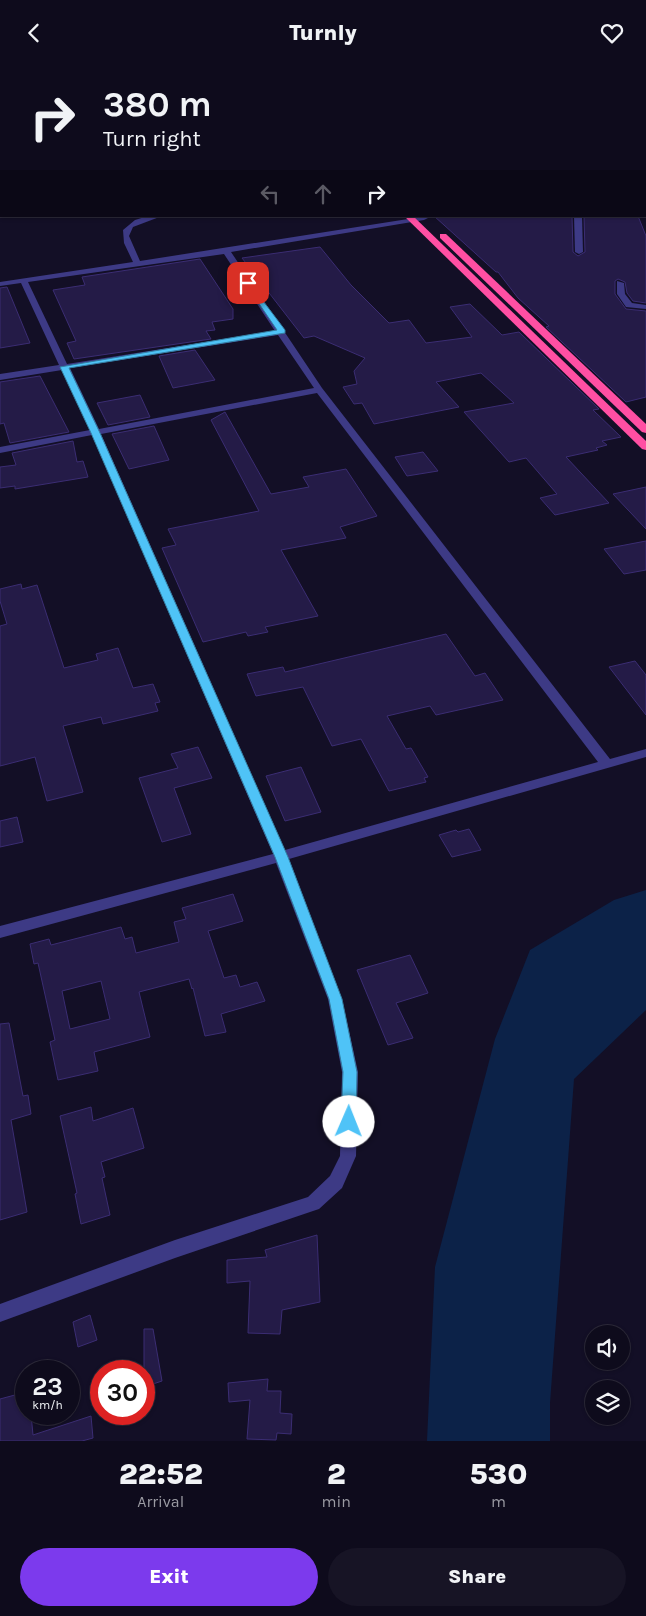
<!DOCTYPE html>
<html lang="en">
<head>
<meta charset="utf-8">
<style>
  :root { --surface:#0e0b1c; --page:#171425; --text:#f1f3f6; --muted:#9b9ba3; --line:#2e2b3b; --accent:#7c3aed }
  body { margin:0; font-family:Karla,sans-serif; background:var(--page); color:var(--text); height:100vh; display:flex; flex-direction:column; font-size:19px; white-space:nowrap }
  * { box-sizing:border-box; margin:0 }
  p { font-size:16px; color:var(--muted) }
  .icon { flex:none; width:28px; height:28px; fill:none; stroke:currentColor; stroke-width:2; stroke-linecap:round; stroke-linejoin:round }
  .map { position:relative; height:1376px; overflow:hidden }
  .details { display:flex; flex-direction:column; background:var(--surface); flex:1 }
  .details>* { flex:none }
  .top-card { position:absolute; left:0px; top:0px; width:646px; height:152px; box-shadow:0 1px 4px #0004,0 0 0 1px var(--line); background:#0e0b1c; color:var(--text); overflow:hidden }
  .buttons { position:absolute; left:585px; top:1260px; display:grid; gap:10px }
  .buttons a { display:grid; place-items:center; width:45px; height:45px; border-radius:50%; background:var(--surface); box-shadow:0 1px 4px #0004,0 0 0 1px var(--line); font-size:25px }
  .speed { position:absolute; left:15px; top:1295px; display:flex; gap:10px; font-size:25px; font-weight:700; text-align:center }
  .speed>* { display:grid; place-content:center; width:65px; height:65px; border-radius:50%; background:var(--surface); box-shadow:0 1px 4px #0004,0 0 0 1px var(--line); line-height:1 }
  .speed small { font-size:12px; font-weight:400 }
  .speed .limit { border:8px solid #d22; background:#fff; color:#111 }
  .pin { position:absolute; display:grid; place-items:center; width:42px; height:42px; color:#fff; margin:-21px; border-radius:10px; box-shadow:0 2px 8px #0006 }
  .me { position:absolute; width:55px; margin:-28px; rotate:1deg; stroke-linejoin:round; filter:drop-shadow(0 0 4px #0008) }
  .turn { display:flex; align-items:center; gap:18px; height:105px; padding:0 20px; font-size:22px }
  .turn .icon { width:65px; height:65px; stroke-width:2.5 }
  .turn b { display:block; font-size:35px; line-height:42px }
  .lanes { display:flex; align-items:center; height:48px; padding:0 20px; background:#0003; justify-content:center; gap:25px; direction:ltr }
  .lanes .off { opacity:.35 }
  .eta { display:flex; justify-content:space-evenly; align-items:center; height:85px; text-align:center }
  .eta b { font-size:30px; font-weight:800; line-height:35px }
  .button { display:flex; gap:10px; margin-top:auto; padding:10px 20px }
  .button a { flex:1; height:58px; border-radius:30px; background:var(--accent); color:#fff; font-size:20px; font-weight:800; line-height:58px; text-align:center }
  .button a+a { background:var(--page); color:var(--text) }
  header { display:flex; justify-content:space-between; align-items:center; height:65px; padding:0 20px; background:var(--surface); font-size:22px; font-weight:800 }
  .map>svg:first-child { display:block }
  .water { fill:#0c2248 }
  .building { fill:#241b47; stroke:#3b2d73; fill-rule:evenodd }
  .lines { fill:none; stroke-linecap:round; stroke-linejoin:round }
  .minor { fill:#3d3a85; fill-rule:evenodd }
  .highway { fill:#ff4fa3; fill-rule:evenodd }
  .route { fill:#4fc3f7; stroke:#337fa1 }
</style>
</head>
<body>
<header><svg class="icon" aria-label="back" viewBox="0 0 24 24"><path d="M15 5l-7 7 7 7"/></svg>Turnly<svg class="icon" aria-label="heart" viewBox="0 0 24 24"><path d="M12 20l-8-8c-3-5 5-10 8-4 3-6 11-1 8 4z"/></svg></header>
<div class="map">
<svg width="646" height="1376" viewBox="0 0 646 1376">
  <rect width="100%" height="100%" fill="#130f26"/>
  <!-- water -->
  <path class="water" d="M646,825V945L574,1014L550,1338V1376H427L435,1202L495,974L530,885L614,835Z"/>
  <!-- building -->
  <g class="building">
    <path d="M434,151H572L573,187L578,191L585,187L584,151H638L646,171V238L633,236L627,228L625,217L618,214L615,216V229L626,244L646,246V332L626,337L546,262L549,261L518,233L498,207H496Z"/>
    <path d="M320,182L351,220L389,258L409,255L426,278L472,272L450,242L470,239L502,270L519,267L599,344L593,345L621,372L602,376L607,380L596,383L598,385L566,392L609,438L555,450L540,433L557,429L526,393L509,397L464,347L514,338L481,308L436,317L459,342L374,359L362,338L354,339L343,322L357,319L354,306L365,293L314,271L304,273L242,193Z"/>
    <path d="M200,194L233,244V254L212,257L215,265L206,266L211,274L74,294L67,278L76,276L53,225L85,220L82,212Z"/>
    <path d="M7,222L30,278L0,283V223Z"/>
    <path d="M195,285L215,315L173,323L159,291Z"/>
    <path d="M40,311L69,367L10,378L4,358L0,359V317Z"/>
    <path d="M140,330L150,352L108,360L97,338Z"/>
    <path d="M225,347L271,429L309,422L303,412L346,404L377,451L340,462L346,473L281,485L318,551L265,562L268,567L248,571L246,567L203,577L162,483L176,480L168,464L259,446L211,355Z"/>
    <path d="M154,361L169,395L129,404L112,369Z"/>
    <path d="M73,376L77,397L83,396L88,412L15,424V421L0,423V402L16,400L12,388Z"/>
    <path d="M423,387L438,406L407,411L395,392Z"/>
    <path d="M646,422V464L613,429Z"/>
    <path d="M646,476V505L624,509L604,484Z"/>
    <path d="M21,519L22,524L37,520L64,603L98,595L96,589L118,583L133,623L153,619L160,637L155,638L158,646L103,659L101,652L63,661L83,727L47,736L35,692L0,701V561L7,559L0,536V524Z"/>
    <path d="M446,569L475,611L485,608L503,635L436,650L430,641L387,651L406,684L411,683L428,712L424,713L426,717L389,726L361,674L332,681L303,622L256,631L247,609L283,602L285,607Z"/>
    <path d="M635,596L646,610V650L609,602Z"/>
    <path d="M198,682L212,713L174,723L191,769L162,777L139,713L178,703L171,689Z"/>
    <path d="M301,702L321,747L285,756L266,711Z"/>
    <path d="M17,752L23,777L0,782V756Z"/>
    <path d="M469,764L481,785L452,792L439,770L456,765L458,767Z"/>
    <path d="M233,829L243,856L208,866L224,913L236,910L240,922L257,917L265,936L221,949L226,967L205,971L193,923L192,924L189,914L139,927L150,972L94,987L98,1006L58,1015L50,977L55,975L38,898L34,899L30,879L49,874L51,880L121,862L125,874L132,872L136,888L179,877L174,857L186,854L182,843ZM101,916L110,954L70,964L62,926Z"/>
    <path d="M410,890L428,928L396,938L413,973L388,980L357,905Z"/>
    <path d="M9,958L23,1031L28,1030L31,1049L11,1055L27,1147L0,1155V959Z"/>
    <path d="M91,1042L93,1056L133,1043L144,1083L101,1097L105,1112L102,1113L110,1150L81,1159L75,1129L77,1128L60,1051Z"/>
    <path d="M317,1170L320,1237L282,1245L280,1269L248,1268L250,1216L227,1218V1195L267,1192L265,1185Z"/>
    <path d="M90,1250L97,1275L78,1282L73,1257Z"/>
    <path d="M144,1264H153L162,1316L144,1322Z"/>
    <path d="M268,1314L267,1326H281L280,1348L292,1349L291,1369L277,1368L276,1375L247,1374L250,1335L229,1337L228,1318Z"/>
    <path d="M26,1327V1349H31L33,1370L91,1351L93,1373L82,1376H0V1334Z"/>
  </g>
  <g class="lines">
    <!-- minor -->
    <g class="minor">
      <path d="M409,0H416L417,1H410Z"/>
      <path d="M572,0H579L580,1H573Z"/>
      <rect x="645" y="24" width="1" height="4"/>
      <rect x="645" y="59" width="1" height="6"/>
      <path d="M148,151H162L133,162L129,171L140,196L427,151L428,153L424,155L231,187L322,323L610,694L646,684V692L289,794L342,934L358,1007L356,1091L342,1123L319,1144L313,1146L175,1193L0,1257V1239L175,1175L308,1132L330,1111L340,1091L342,1007L328,934L276,798L0,873V861L273,789L92,370L0,388V382L90,365L62,305L0,315V309L59,300L21,218L0,221V217L133,197L124,178L123,165L135,155ZM224,189L275,266L67,299L28,217ZM278,270L314,323L99,364L70,303ZM317,328L598,697L285,785L101,369Z"/>
      <path d="M574,151H582L583,187L579,189L575,187Z"/>
      <path d="M617,216L624,218L625,229L632,238L646,240V244L626,242L617,229Z"/>
    </g>
    <!-- highway -->
    <g class="highway">
      <path d="M249,0H256V1H250Z"/>
      <path d="M261,0H268V1H262Z"/>
      <path d="M404,151H413L646,376V385L642,384Z"/>
      <path d="M440,169H446L646,359V368L642,367L440,173Z"/>
    </g>
  </g>
  <!-- route -->
  <path class="route" d="M248,216L285,265V268L69,303L100,368L288,792L342,934L357,1007L356,1057L354,1062L349,1064L344,1062L341,1057L343,1007L329,934L275,792L91,368L60,302L277,265L245,218Z"/>
</svg>
<div class="buttons">
<a><svg class="icon" aria-label="sound" viewBox="0 0 24 24"><path d="M4 9h4l5-4v14l-5-4H4zM17 9q2 3 0 6"/></svg></a>
<a><svg class="icon" aria-label="layers" viewBox="0 0 24 24"><path d="M12 4l9 5-9 5-9-5zM3 14l9 5 9-5"/></svg></a>
</div>
<div class="speed"><div>23<small>km/h</small></div><div class="limit">30</div></div>
<div class="pin" style="left:248px;top:218px;background:#d93025"><svg class="icon" aria-label="arrive" viewBox="0 0 24 24"><path d="M6 21V4h12l-3 4 3 4H6"/></svg></div>
<svg class="me" style="left:349px;top:1057px" viewBox="-20 -20 40 40"><circle r="19" fill="#fff"/><path d="M0-13L10 11 0 6-10 11z" fill="#4fc3f7"/></svg>
<div class="top-card">
<div class="turn"><svg class="icon" aria-label="right" viewBox="0 0 24 24"><path d="M7 20v-9h11M14 6l5 5-5 5"/></svg><div><b>380 m</b>Turn right</div></div>
<div class="lanes"><svg class="icon off" aria-label="left" viewBox="0 0 24 24"><path d="M17 20v-9H6M10 6l-5 5 5 5"/></svg><svg class="icon off" aria-label="ahead" viewBox="0 0 24 24"><path d="M12 20V5M6 11l6-6 6 6"/></svg><svg class="icon" aria-label="right" viewBox="0 0 24 24"><path d="M7 20v-9h11M14 6l5 5-5 5"/></svg></div>
</div>
</div>
<section class="details">
<div class="eta">
<div><b>22:52</b><p>Arrival</p></div>
<div><b>2</b><p>min</p></div>
<div><b>530</b><p>m</p></div>
</div>
<div class="button"><a>Exit</a><a>Share</a></div>
</section>
</body>
</html>
